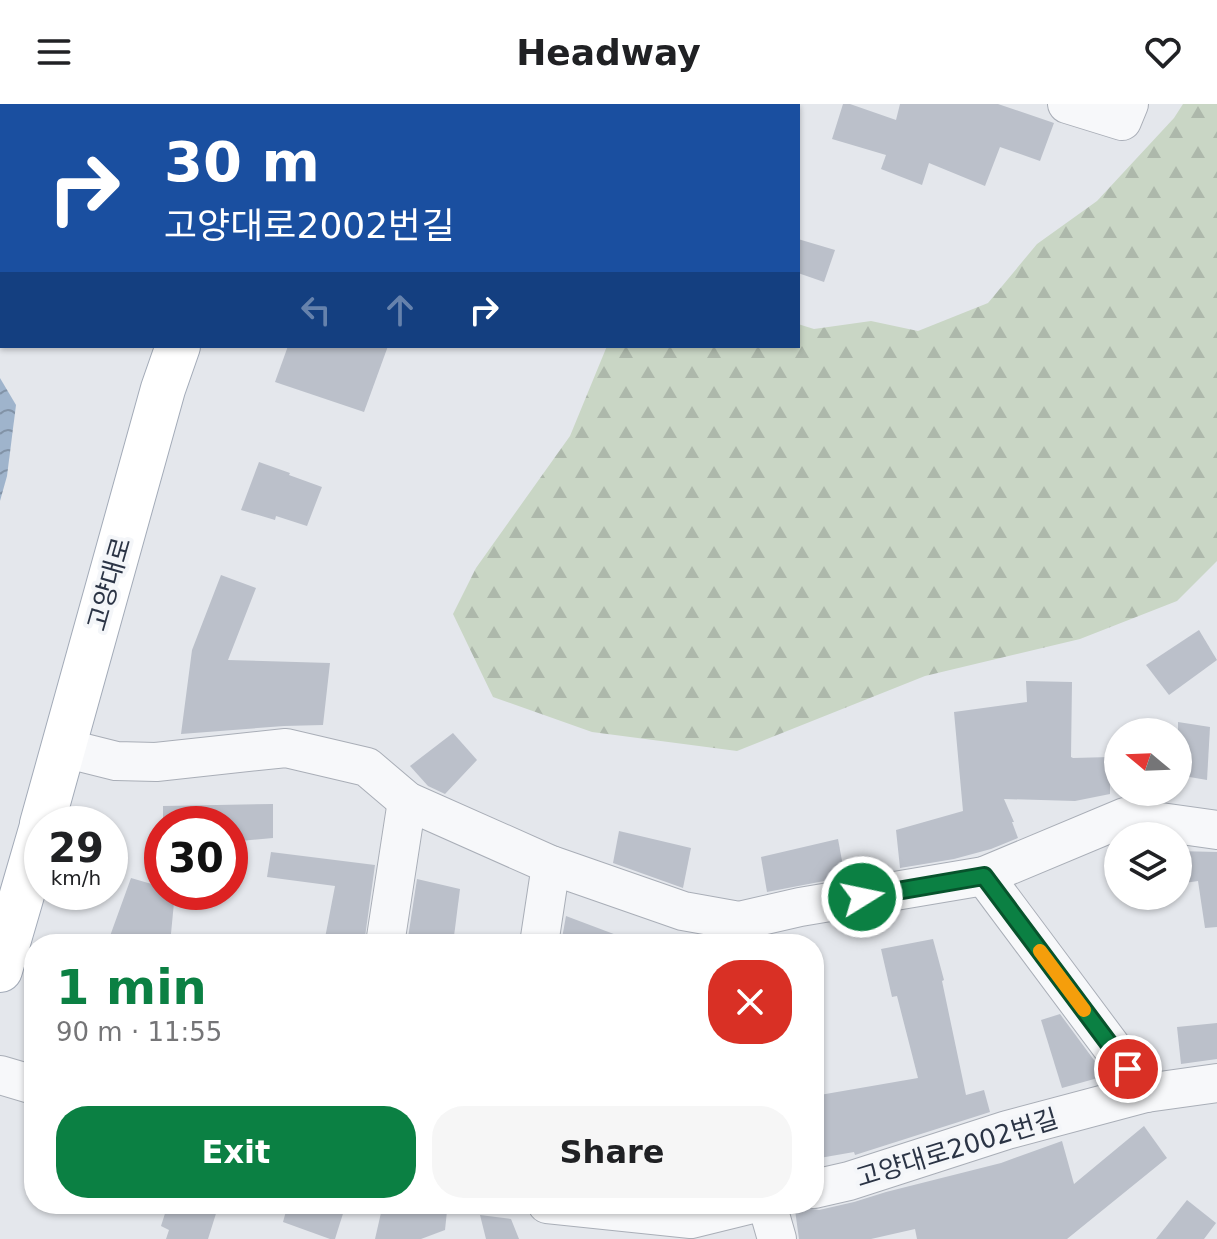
<!DOCTYPE html>
<html lang="en">
<head>
<meta charset="utf-8">
<style>
  :root { --surface:#fff; --page:#f6f6f6; --text:#202124; --muted:#757577; --accent:#0b8043 }
  body { margin:0; font-family:"DejaVu Sans","Noto Sans KR",sans-serif; background:var(--page); color:var(--text); height:100vh; display:flex; flex-direction:column; font-size:30px; white-space:nowrap }
  * { box-sizing:border-box; margin:0 }
  p { font-size:26px; color:var(--muted) }
  .icon { flex:none; width:44px; height:44px; fill:none; stroke:currentColor; stroke-width:2; stroke-linecap:round; stroke-linejoin:round }
  .map { position:relative; flex:1; overflow:hidden }
  .side { position:absolute; left:24px; top:830px; width:800px; height:280px; display:flex; flex-direction:column; background:var(--surface); border-radius:32px; box-shadow:0 2px 6px #0004 }
  .side>* { flex:none }
  .hud { position:absolute; left:0px; top:0px; width:800px; height:244px; box-shadow:0 2px 6px #0004; background:#1a4fa0; color:#fff; overflow:hidden }
  .needle { width:52px; rotate:289deg }
  .tools { position:absolute; left:1104px; top:614px; display:grid; gap:16px }
  .tools a { display:grid; place-items:center; width:88px; height:88px; border-radius:50%; background:var(--surface); box-shadow:0 2px 6px #0004; font-size:40px }
  .speed { position:absolute; left:24px; top:702px; display:flex; gap:16px; font-size:40px; font-weight:700; text-align:center }
  .speed>* { display:grid; place-content:center; width:104px; height:104px; border-radius:50%; background:var(--surface); box-shadow:0 2px 6px #0004; line-height:1 }
  .speed small { font-size:20px; font-weight:400 }
  .speed .limit { border:12px solid #d22; background:#fff; color:#111 }
  .pin { position:absolute; display:grid; place-items:center; width:68px; height:68px; color:#fff; margin:-34px; border:4px solid #fff; border-radius:50%; box-shadow:0 2px 8px #0007 }
  .me { position:absolute; width:88px; margin:-44px; rotate:80deg; stroke-linejoin:round; filter:drop-shadow(0 0 6px #0008) }
  .turn { display:flex; align-items:center; gap:28px; height:168px; padding:0 32px; font-size:36px }
  .turn .icon { width:104px; height:104px; stroke-width:2.5 }
  .turn b { display:block; font-size:56px; line-height:68px }
  .lanes { display:flex; align-items:center; height:76px; padding:0 32px; background:#0003; justify-content:center; gap:40px; direction:ltr }
  .lanes .off { opacity:.35 }
  .round { display:grid; place-items:center; flex:none; width:84px; height:84px; border-radius:32px; background:var(--page) }
  .head { display:flex; align-items:center; justify-content:space-between; height:136px; padding:0 32px }
  h1 { font-size:48px; font-weight:800; line-height:60px; color:var(--accent) }
  .action { display:flex; gap:16px; margin-top:auto; padding:16px 32px }
  .action a { flex:1; height:92px; border-radius:32px; background:var(--accent); color:#fff; font-size:32px; font-weight:800; line-height:92px; text-align:center }
  .action a+a { background:var(--page); color:var(--text) }
  header { display:flex; justify-content:space-between; align-items:center; height:104px; padding:0 32px; background:var(--surface); font-size:36px; font-weight:800 }
  .map>svg:first-child { display:block }
  .forest { fill:url(#forest-firs) }
  .water { fill:url(#water-waves) }
  .building { fill:#bbc0ca }
  .lines { fill:none; stroke-linecap:round; stroke-linejoin:round }
  .minor-casing { stroke:#a9aeb7; stroke-width:40 }
  .major-casing { stroke:#a3abb8; stroke-width:46 }
  .minor { stroke:#f7f8fa; stroke-width:38 }
  .major { stroke:#fff; stroke-width:44 }
  .route-casing { stroke:#07532c; stroke-width:20 }
  .route { stroke:#0b8043; stroke-width:14 }
  .slow { stroke:#f59e0b; stroke-width:14 }
  .labels { text-anchor:middle; stroke-width:8; stroke-linejoin:round; paint-order:stroke }
  .street-label { font-size:26px; fill:#2b3445; stroke:#f4f6f9 }
</style>
</head>
<body>
<header><svg class="icon" aria-label="menu" viewBox="0 0 24 24"><path d="M4 6h16M4 12h16M4 18h16"/></svg>Headway<svg class="icon" aria-label="heart" viewBox="0 0 24 24"><path d="M12 20l-8-8c-3-5 5-10 8-4 3-6 11-1 8 4z"/></svg></header>
<div class="map">
<svg width="1217" height="1135" viewBox="0 0 1217 1135">
  <defs>
    <pattern id="forest-firs" width="22" height="20" patternUnits="userSpaceOnUse" patternTransform="scale(2)"><rect width="22" height="20" fill="#c9d6c5"/><path d="M5 1l3.5 6h-7zM16 11l3.5 6h-7z" fill="#adb8ab"/></pattern>
    <pattern id="water-waves" width="16" height="10" patternUnits="userSpaceOnUse" patternTransform="scale(2)"><rect width="16" height="10" fill="#9fb4cc"/><path d="M0 5q4-4 8 0t8 0" fill="none" stroke="#8293a7"/></pattern>
  </defs>
  <rect width="100%" height="100%" fill="#e4e7ec"/>
  <!-- forest -->
  <path class="forest" d="M1183,0H1217V457L1177,497L1080,535L925,572L737,647L592,628L493,593L453,510L476,464L570,332L607,242H798V220L814,225L871,217L918,227L988,199L1037,140L1097,97L1174,14Z"/>
  <!-- water -->
  <path class="water" d="M0,274L16,301L7,372L0,397Z"/>
  <!-- building -->
  <g class="building">
    <path d="M843,0H850L896,16L900,0H998L1054,19L1040,57L1000,43L985,82L929,59L922,81L881,65L886,51L832,35Z"/>
    <path d="M798,135L835,146L824,178L798,169Z"/>
    <path d="M288,242H388L364,308L275,278Z"/>
    <path d="M259,358L290,369L289,371L322,383L307,422L276,412L275,416L241,406Z"/>
    <path d="M221,471L256,484L228,556L330,559L323,621L284,622L181,630L192,546Z"/>
    <path d="M1199,526L1217,556L1169,591L1146,561Z"/>
    <path d="M1026,577L1072,578L1071,653L1073,654L1110,653V690L1075,697L1004,695L1014,718H1012L1018,734L991,745L954,755L900,764L896,726L963,707L954,608L1027,598Z"/>
    <path d="M1178,618L1210,623L1207,676L1178,671Z"/>
    <path d="M453,629L477,656L445,690L428,682L410,662Z"/>
    <path d="M273,700V734L230,738V720H163V702Z"/>
    <path d="M619,727L691,744L683,784L613,759Z"/>
    <path d="M838,735L845,773L767,788L761,753Z"/>
    <path d="M1178,747L1217,748V823L1205,824L1198,777L1178,780Z"/>
    <path d="M271,748L375,761L364,840H354L325,834L335,782L267,773Z"/>
    <path d="M131,774L162,783V788H175L170,840H133L110,832Z"/>
    <path d="M417,775L460,785L453,840H407Z"/>
    <path d="M566,812L635,838V840H561Z"/>
    <path d="M933,835L944,876L942,877L966,991L984,986L990,1008L855,1051L854,1048L814,1055V992L918,974L897,892L892,893L881,845Z"/>
    <path d="M1060,910L1105,971V972L1062,984L1041,916Z"/>
    <path d="M1217,919V955L1181,960L1177,923Z"/>
    <path d="M1144,1022L1167,1054L1067,1135H917L915,1125L871,1135H799L795,1106L805,1104L819,1106L854,1098L886,1088L1001,1059L1062,1037L1074,1080Z"/>
    <path d="M1187,1096L1216,1119L1204,1135H1156Z"/>
    <path d="M168,1100H219L208,1135H166L169,1126L161,1122Z"/>
    <path d="M288,1100H346L335,1135H330L283,1118Z"/>
    <path d="M383,1100H408L447,1107L445,1126L421,1135H375Z"/>
    <path d="M480,1111L511,1115L519,1135H486Z"/>
  </g>
  <g class="lines">
    <!-- minor casing -->
    <g class="minor-casing">
      <g id="minor">
        <path d="M1067,0L1122,17L1129,0"/>
        <path d="M64,644L116,657L156,658L286,644L367,663L407,697L551,761L683,807L739,817L800,803L984,772L1125,713L1217,726"/>
        <path d="M984,772L1146,989"/>
        <path d="M385,840L407,697"/>
        <path d="M539,840L551,761"/>
        <path d="M0,971L34,981"/>
        <path d="M814,1085L849,1077L1007,1026L1146,989L1217,979"/>
        <path d="M547,1100L691,1115L752,1100"/>
        <path d="M767,1100L777,1135"/>
      </g>
    </g>
    <!-- major casing -->
    <g class="major-casing">
      <g id="major">
        <path d="M30,2L32,0"/>
        <path d="M87,2L89,0"/>
        <path d="M249,2V0"/>
        <path d="M287,2L288,0"/>
        <path d="M0,30L2,28"/>
        <path d="M0,88L2,86"/>
        <path d="M42,720L163,285L178,242"/>
        <path d="M0,866L42,722"/>
      </g>
    </g>
    <!-- minor -->
    <use href="#minor" class="minor"/>
    <!-- major -->
    <use href="#major" class="major"/>
  </g>
  <g class="lines">
    <!-- route casing -->
    <g class="route-casing">
      <path id="route" d="M862,793L984,772L1128,965"/>
    </g>
    <!-- route -->
    <use href="#route" class="route"/>
    <!-- slow -->
    <path class="slow" d="M1040,847L1084,906"/>
  </g>
  <g class="labels">
    <!-- street labels -->
    <g class="street-label">
      <text transform="translate(109 480) rotate(-74)" y="9">고양대로</text>
      <text transform="translate(957 1044) rotate(-17)" y="9">고양대로2002번길</text>
    </g>
  </g>
</svg>
<div class="tools">
<a><svg class="needle" viewBox="-14 -14 28 28"><path d="M0-13l5 13h-10z" fill="#e53935"/><path d="M0 13l5-13h-10z" fill="#757577"/></svg></a>
<a><svg class="icon" aria-label="layers" viewBox="0 0 24 24"><path d="M12 4l9 5-9 5-9-5zM3 14l9 5 9-5"/></svg></a>
</div>
<div class="speed"><div>29<small>km/h</small></div><div class="limit">30</div></div>
<div class="pin" style="left:1128px;top:965px;background:#d93025"><svg class="icon" aria-label="arrive" viewBox="0 0 24 24"><path d="M6 21V4h12l-3 4 3 4H6"/></svg></div>
<svg class="me" style="left:862px;top:793px" viewBox="-20 -20 40 40"><circle r="17" fill="#0b8043" stroke="#fff" stroke-width="3"/><path d="M0-11L8 9 0 5-8 9z" fill="#fff"/></svg>
<div class="hud">
<div class="turn"><svg class="icon" aria-label="right" viewBox="0 0 24 24"><path d="M7 20v-9h11M14 6l5 5-5 5"/></svg><div><b>30 m</b>고양대로2002번길</div></div>
<div class="lanes"><svg class="icon off" aria-label="left" viewBox="0 0 24 24"><path d="M17 20v-9H6M10 6l-5 5 5 5"/></svg><svg class="icon off" aria-label="ahead" viewBox="0 0 24 24"><path d="M12 20V5M6 11l6-6 6 6"/></svg><svg class="icon" aria-label="right" viewBox="0 0 24 24"><path d="M7 20v-9h11M14 6l5 5-5 5"/></svg></div>
</div>
<section class="side">
<div class="head"><div><h1>1 min</h1><p>90 m · 11:55</p></div><a class="round" style="background:#d93025;color:#fff"><svg class="icon" aria-label="close" viewBox="0 0 24 24"><path d="M6 6l12 12M18 6L6 18"/></svg></a></div>
<div class="action"><a>Exit</a><a>Share</a></div>
</section>
</div>
</body>
</html>
